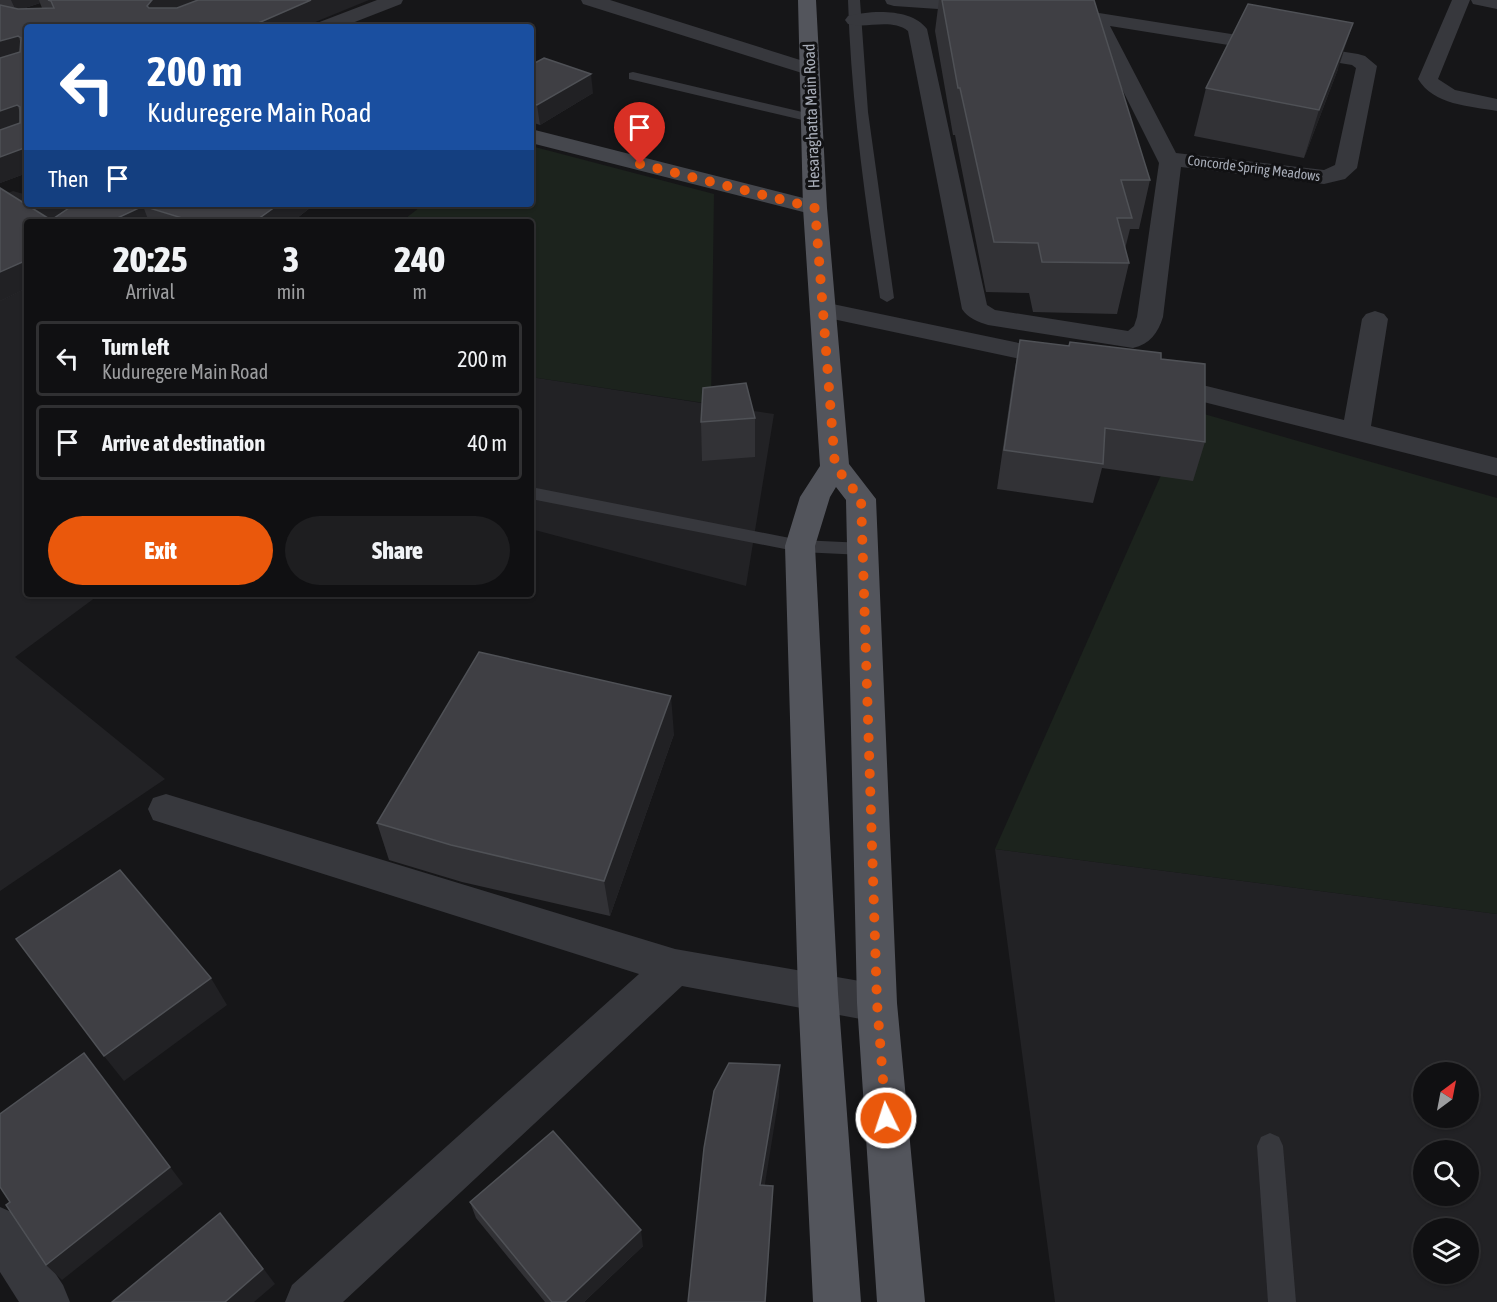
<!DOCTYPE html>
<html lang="en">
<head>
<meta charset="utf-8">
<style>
  :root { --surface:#101012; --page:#1e1e20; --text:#f1f3f6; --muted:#9c9d9f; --line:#303032; --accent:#ea580c }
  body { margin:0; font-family:"Asap Condensed",sans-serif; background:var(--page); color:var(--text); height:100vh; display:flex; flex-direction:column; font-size:22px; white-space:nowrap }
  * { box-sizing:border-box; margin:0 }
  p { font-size:20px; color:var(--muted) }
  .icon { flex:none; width:33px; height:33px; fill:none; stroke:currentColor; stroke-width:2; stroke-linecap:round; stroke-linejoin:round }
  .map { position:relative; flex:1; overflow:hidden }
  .details { position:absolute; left:24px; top:219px; width:510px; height:378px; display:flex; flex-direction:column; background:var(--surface); border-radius:6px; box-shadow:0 2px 4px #0004,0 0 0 2px var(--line) }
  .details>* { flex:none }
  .top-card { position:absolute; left:24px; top:24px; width:510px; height:183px; border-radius:6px; box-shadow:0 2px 4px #0004,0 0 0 2px var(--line); background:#1a4fa0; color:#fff; overflow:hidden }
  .needle { width:39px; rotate:32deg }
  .fabs { position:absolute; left:1413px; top:1062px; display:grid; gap:12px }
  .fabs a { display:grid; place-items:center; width:66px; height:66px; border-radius:50%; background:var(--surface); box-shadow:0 2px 4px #0004,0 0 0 2px var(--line); font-size:30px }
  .pin { position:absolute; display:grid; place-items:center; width:51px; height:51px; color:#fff; margin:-62px -26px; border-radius:50% 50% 50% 0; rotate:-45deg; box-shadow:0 0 6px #0007 }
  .pin .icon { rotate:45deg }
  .me { position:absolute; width:66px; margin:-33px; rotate:356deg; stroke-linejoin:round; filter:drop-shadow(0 0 4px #0008) }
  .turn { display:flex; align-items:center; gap:21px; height:126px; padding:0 24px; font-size:27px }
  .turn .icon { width:78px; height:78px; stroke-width:2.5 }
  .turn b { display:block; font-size:42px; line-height:51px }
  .then { display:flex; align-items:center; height:57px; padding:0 24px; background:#0003; gap:12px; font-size:22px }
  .eta { display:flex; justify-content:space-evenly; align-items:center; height:102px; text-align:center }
  .eta b { font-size:36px; font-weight:800; line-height:42px }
  .cta { display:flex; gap:12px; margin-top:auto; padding:12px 24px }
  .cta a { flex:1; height:69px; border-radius:36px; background:var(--accent); color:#fff; font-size:24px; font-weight:800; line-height:69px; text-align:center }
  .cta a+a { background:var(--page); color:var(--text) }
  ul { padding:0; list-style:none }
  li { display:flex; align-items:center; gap:18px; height:75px; margin:0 12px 9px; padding:0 12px; border:3px solid var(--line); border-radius:6px }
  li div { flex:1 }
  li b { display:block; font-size:22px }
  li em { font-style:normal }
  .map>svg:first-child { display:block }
  .built { fill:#222225; fill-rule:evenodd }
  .green { fill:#1c231d }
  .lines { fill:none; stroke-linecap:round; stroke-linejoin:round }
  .lane { fill:#37383d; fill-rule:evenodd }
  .street { fill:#37383d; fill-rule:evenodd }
  .secondary { fill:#45474d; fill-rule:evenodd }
  .primary { fill:#53555c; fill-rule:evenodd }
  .wall { fill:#323236; fill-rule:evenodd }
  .shaded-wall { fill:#212124 }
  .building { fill:#3f3f44; stroke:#4f5156; stroke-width:1.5 }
  .route { stroke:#ea580c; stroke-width:10; stroke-dasharray:0 18 }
  .labels { text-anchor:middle; stroke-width:6; stroke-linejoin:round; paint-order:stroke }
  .far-street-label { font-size:14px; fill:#a8adb8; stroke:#111113 }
  .street-label { font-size:16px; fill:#a8adb8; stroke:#111113 }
</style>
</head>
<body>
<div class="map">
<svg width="1497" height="1302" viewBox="0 0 1497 1302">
  <rect width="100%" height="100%" fill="#161618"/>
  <!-- built -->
  <g class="built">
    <path d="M13,191L27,195V204H55L113,222H27V594H100L15,657L165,779L0,891V196Z"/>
    <path d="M531,377L774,414L746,586L531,529Z"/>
    <path d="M995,849L1497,914V1302H1055ZM1424,1072H1468V1118H1424ZM1424,1150H1468V1196H1424ZM1424,1228H1468V1274H1424Z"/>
  </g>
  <!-- green -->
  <g class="green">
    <path d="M531,146L714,194L711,404L531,377V222H401L424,204H531Z"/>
    <path d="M1190,410L1497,498V914L995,849Z"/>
  </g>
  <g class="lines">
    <!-- lane -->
    <g class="lane">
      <path d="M848,0H860L868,112L894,298L887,302L880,298C865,199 851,100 848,0Z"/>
      <path d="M633,72L811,114L817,118L811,122L629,79V73Z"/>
      <path d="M531,487L800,540L864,543L870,545L873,549L870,553L864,555L800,552L531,499Z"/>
      <path d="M1270,1133L1279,1137L1283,1146L1296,1302H1268L1257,1146L1261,1137Z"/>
    </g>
    <!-- street -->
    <g class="street">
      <path d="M377,0H403L401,4L342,27H314L317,23Z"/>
      <path d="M581,0H610L816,65L819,69L816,73H802L583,4Z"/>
      <path d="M885,0H978L989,2L992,6L989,10L982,12L894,6L887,4Z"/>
      <path d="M1452,0H1470L1438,79L1455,90L1497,99V111C1469,106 1434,105 1418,79Z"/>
      <path d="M1471,0H1497V9L1473,4Z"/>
      <path d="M1055,6L1358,54L1365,56L1377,66L1357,168L1345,179L1324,184L1181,167L1163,317C1158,333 1150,344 1133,348L988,325C978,322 968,318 962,309L908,31C891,18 867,29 848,24L845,20L848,16C871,10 912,8 927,29L987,305L995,310L1128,331L1134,326L1137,317L1159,163L1089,23L1048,16L1045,12L1048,8ZM1110,26L1352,65L1356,68L1335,165L1324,170L1176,153Z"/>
      <path d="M823,302L1062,352L1071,354L1075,360L1071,366L1062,368L814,315L810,310L814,305Z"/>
      <path d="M1375,311L1384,314L1388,319L1371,426L1497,458V476L1152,389L1148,383L1152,377L1162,375L1344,420L1362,319L1366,314Z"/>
      <path d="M166,794L675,949L877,984L891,990L897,1003L891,1016L877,1022L682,986L343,1302H285L292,1285L639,974L153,820L148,809L153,798Z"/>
      <path d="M0,1207L16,1214L63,1285L70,1302H19L0,1272Z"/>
    </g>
    <!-- secondary -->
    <path class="secondary" d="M531,129L823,203L827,208L823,213L815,215L531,143Z"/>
    <!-- primary -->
    <path class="primary" d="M798,0H816L827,208L849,464L876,499L897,1003L925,1302H877L857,1003L846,500L836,487L830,497L815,546L838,993L861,1302H813L798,993L785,546L800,497L820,466L803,208Z"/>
  </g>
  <!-- wall -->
  <g class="wall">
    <path d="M0,0H48L316,21L303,27H27V173L0,183ZM40,3L42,8L22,9Z"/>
    <path d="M939,0H1094L1150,180L1139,229H1130L1125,249L1129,263L1117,314L1033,312L1029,293L986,292L955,135H953L935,31Z"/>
    <path d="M531,65L593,93L540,125L531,122Z"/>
    <path d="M1338,69L1304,158L1194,136L1206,88Z"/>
    <path d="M0,188L51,220L75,204H315L292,222H27V288L0,301Z"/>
    <path d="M1020,340L1069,346L1070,342L1161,359L1205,442L1193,481L1102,468L1093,503L997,489L1013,379Z"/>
    <path d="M755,418V457L702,461L701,422Z"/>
    <path d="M674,734L610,916L462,882L389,860L377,823Z"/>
    <path d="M470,1202L643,1246L584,1302H545L476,1218Z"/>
  </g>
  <!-- shaded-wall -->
  <g class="shaded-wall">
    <path d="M11,0H39L40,3L16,11Z"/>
    <path d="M152,0H210L158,21L147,6Z"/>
    <path d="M311,0H369L303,27H249Z"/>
    <path d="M1353,23L1338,69L1304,158L1319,110Z"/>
    <path d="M18,36L26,57L0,65V41Z"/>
    <path d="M591,74L593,93L540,125L537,105Z"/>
    <path d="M17,105L26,127L0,136V111Z"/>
    <path d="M27,147V173L0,183V157Z"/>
    <path d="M279,204H315L292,222H254Z"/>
    <path d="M143,206L149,222H109Z"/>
    <path d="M27,260V288L0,301V272Z"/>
    <path d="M671,696L674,734L610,916L604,881Z"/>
    <path d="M211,978L227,1005L124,1081L104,1056Z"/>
    <path d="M84,1053L183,1184L62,1280L46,1265Z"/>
    <path d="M780,1065L779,1097L760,1215V1185Z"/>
    <path d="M773,1186L766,1302H765Z"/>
    <path d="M233,1228L275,1284L254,1302H225Z"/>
    <path d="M641,1230L643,1246L584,1302H565Z"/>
  </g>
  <!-- building -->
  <g class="building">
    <path d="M48,0H152L147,6L149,8H177L198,0H311L249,27H27V147L0,157V130L20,123V107L17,105L0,111V58L20,52L21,38L18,36L0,41V5L18,9L54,8L51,1Z"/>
    <path d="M942,0H1094L1150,180H1121L1132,218H1117L1129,263L1042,262L1038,243L994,242L960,88H958Z"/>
    <path d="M1248,4L1353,23L1319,110L1206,88Z"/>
    <path d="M544,58L591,74L537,105L531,103V65Z"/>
    <path d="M0,188L51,220L75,204H279L254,222H195L143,206L109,222H27V260L0,272Z"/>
    <path d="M1020,340L1069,346L1070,342L1161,353V359L1205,364V442L1105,428L1103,464L1004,450Z"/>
    <path d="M746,383L755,418L701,422L703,388Z"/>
    <path d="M479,652L671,696L604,881L451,845L377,823Z"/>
    <path d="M120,870L211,978L104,1056L16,939Z"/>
    <path d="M84,1053L170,1167L46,1265L6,1205L10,1202L0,1187V1114Z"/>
    <path d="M729,1063L780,1065L760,1185L773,1186L765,1302H688L704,1148L714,1091Z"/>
    <path d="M553,1131L641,1230L565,1302H552L470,1202Z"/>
    <path d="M220,1213L263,1269L225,1302H112Z"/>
  </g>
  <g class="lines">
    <!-- route -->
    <path class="route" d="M640,164L815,208L835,466L861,499L877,1003L886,1118"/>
  </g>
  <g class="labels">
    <!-- far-street labels -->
    <g class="far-street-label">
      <text transform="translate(1254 168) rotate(7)" y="5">Concorde Spring Meadows</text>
    </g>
    <!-- street labels -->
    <g class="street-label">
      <text transform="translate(811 116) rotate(-92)" y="6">Hesaraghatta Main Road</text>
    </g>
  </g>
</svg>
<div class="fabs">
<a><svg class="needle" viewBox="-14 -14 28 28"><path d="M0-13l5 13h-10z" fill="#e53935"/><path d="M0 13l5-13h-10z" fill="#9c9d9f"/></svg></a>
<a><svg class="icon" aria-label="search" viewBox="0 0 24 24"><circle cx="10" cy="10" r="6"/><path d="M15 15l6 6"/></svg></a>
<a><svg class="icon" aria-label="layers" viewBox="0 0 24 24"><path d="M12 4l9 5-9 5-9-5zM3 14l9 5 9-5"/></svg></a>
</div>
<div class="pin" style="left:640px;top:164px;background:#d93025"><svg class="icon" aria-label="arrive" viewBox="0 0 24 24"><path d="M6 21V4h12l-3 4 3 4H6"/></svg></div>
<svg class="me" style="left:886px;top:1118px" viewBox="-20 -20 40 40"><circle r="17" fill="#ea580c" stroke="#fff" stroke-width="3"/><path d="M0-11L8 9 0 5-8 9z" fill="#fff"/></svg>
<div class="top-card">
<div class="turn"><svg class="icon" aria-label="left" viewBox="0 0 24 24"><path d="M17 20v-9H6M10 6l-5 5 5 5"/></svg><div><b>200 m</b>Kuduregere Main Road</div></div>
<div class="then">Then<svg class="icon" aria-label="arrive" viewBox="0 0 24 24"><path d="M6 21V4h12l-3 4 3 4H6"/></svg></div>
</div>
<section class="details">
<div class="eta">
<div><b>20:25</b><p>Arrival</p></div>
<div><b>3</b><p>min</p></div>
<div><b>240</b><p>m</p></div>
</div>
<ul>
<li><svg class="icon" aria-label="left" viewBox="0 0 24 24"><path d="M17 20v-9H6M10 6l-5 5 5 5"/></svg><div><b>Turn left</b><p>Kuduregere Main Road</p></div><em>200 m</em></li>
<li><svg class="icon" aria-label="arrive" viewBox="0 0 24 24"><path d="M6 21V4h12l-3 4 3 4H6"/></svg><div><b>Arrive at destination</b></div><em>40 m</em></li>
</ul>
<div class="cta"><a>Exit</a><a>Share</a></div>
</section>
</div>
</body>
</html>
